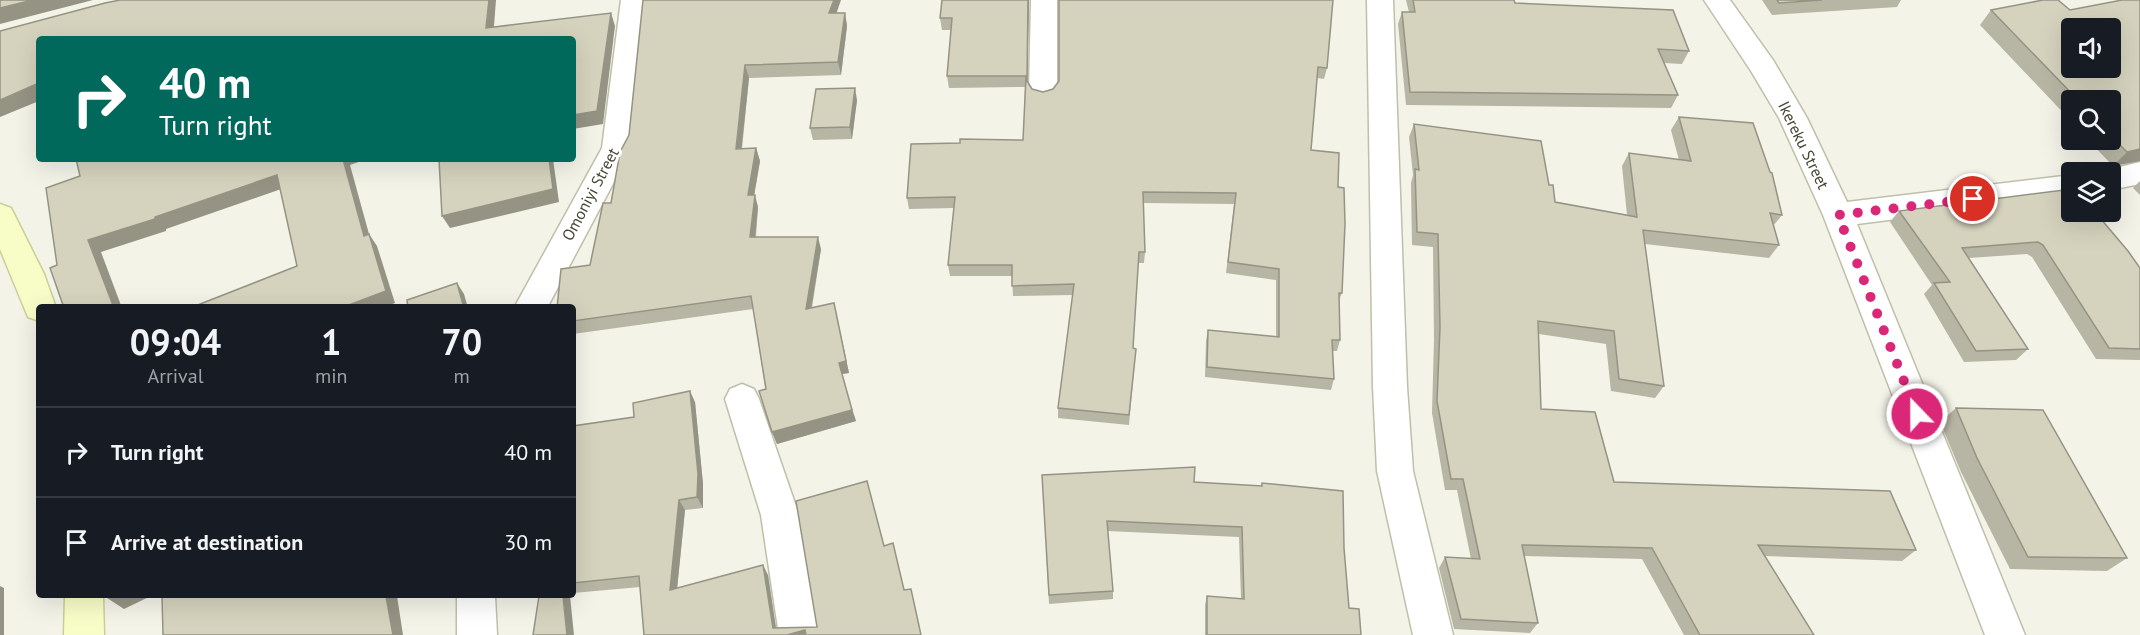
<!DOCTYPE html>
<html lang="en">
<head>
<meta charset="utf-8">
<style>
  :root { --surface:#171b24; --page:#20242c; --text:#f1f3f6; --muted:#9ea1a6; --line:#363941 }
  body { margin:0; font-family:"PT Sans",sans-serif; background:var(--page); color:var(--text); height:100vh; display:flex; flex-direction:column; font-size:22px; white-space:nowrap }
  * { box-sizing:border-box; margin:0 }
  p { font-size:20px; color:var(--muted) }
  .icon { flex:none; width:33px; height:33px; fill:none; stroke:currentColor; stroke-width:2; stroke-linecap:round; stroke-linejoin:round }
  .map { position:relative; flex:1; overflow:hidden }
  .side { position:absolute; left:36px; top:304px; width:540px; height:294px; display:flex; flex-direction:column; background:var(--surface); border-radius:6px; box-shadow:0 6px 24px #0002 }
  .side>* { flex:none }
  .hud { position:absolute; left:36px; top:36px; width:540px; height:126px; border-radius:6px; box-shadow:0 6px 24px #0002; background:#00695c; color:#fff; overflow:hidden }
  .controls { position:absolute; left:2061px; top:18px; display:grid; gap:12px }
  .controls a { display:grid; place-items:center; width:60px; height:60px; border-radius:6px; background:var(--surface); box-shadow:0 6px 24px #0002; font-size:30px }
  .pin { position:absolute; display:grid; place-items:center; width:51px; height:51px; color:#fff; margin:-26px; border:3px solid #fff; border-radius:50%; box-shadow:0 2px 6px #0007 }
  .me { position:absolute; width:66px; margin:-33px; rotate:338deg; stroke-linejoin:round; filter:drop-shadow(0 0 4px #0008) }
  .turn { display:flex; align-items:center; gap:21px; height:126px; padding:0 24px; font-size:27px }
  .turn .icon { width:78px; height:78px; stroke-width:2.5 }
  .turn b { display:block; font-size:42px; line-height:51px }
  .eta { display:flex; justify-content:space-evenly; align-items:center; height:102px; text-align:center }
  .eta b { font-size:36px; font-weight:600; line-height:42px }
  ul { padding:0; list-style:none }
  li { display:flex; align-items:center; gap:18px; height:90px; padding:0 24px; border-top:2px solid var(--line) }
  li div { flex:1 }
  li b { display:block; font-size:22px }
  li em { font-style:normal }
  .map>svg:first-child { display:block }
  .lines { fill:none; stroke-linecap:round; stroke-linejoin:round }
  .minor-casing { stroke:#bfbfaa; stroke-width:3 }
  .secondary-casing { stroke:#cbcf96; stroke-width:3 }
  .minor { fill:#fff; fill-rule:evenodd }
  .secondary { fill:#f8fdc8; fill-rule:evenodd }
  .wall { fill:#b7b5a3 }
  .shaded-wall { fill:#959484 }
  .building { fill:#d5d3bd; stroke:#959484; stroke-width:1.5; fill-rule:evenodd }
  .route { stroke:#db2777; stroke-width:10; stroke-dasharray:0 18 }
  .labels { text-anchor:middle; stroke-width:6; stroke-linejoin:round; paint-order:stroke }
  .street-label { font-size:16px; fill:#464636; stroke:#fff }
</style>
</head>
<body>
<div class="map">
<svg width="2140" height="635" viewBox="0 0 2140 635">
  <rect width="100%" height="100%" fill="#f3f3e8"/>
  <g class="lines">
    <!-- minor casing -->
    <g class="minor-casing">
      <g id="minor">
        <path d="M621,0H647L632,148L547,308H514L602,148Z"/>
        <path d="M1031,0H1057V91L1053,98L1043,101L1033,98L1029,91Z"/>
        <path d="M1367,0H1393L1407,387L1413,471L1453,635H1413L1377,471L1373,387Z"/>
        <path d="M1704,0H1730L1773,60L1807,118L1847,202L2072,175V197L1857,224L2025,635H1985L1823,215L1779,118L1751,71Z"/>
        <path d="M2140,162V184L2110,190V172H2099Z"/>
        <path d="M742,384L754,389L759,399L799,515L819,635H779L761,515L725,399L730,389Z"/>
        <path d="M457,596H495L497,635H457Z"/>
      </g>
    </g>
    <!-- secondary casing -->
    <g class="secondary-casing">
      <g id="secondary">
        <path d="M0,204L11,208L44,274L56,308H39V321L28,317L0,249Z"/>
        <path d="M65,596H103L104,635H64Z"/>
      </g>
    </g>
    <!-- minor -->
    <use href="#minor" class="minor"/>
    <!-- secondary -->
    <use href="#secondary" class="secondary"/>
  </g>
  <!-- wall -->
  <g class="wall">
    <path d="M643,0L845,13L847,26L841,75L749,78L742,149L756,148L760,161L754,195L758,207L756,237L821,249L812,308L834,303L849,373L842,374L856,421L777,444L772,432L753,309L573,334V308L590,265L611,203L629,135Z"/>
    <path d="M942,0H1029L1027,82L1032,89L1043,92L1053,89L1059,81V0L1327,68L1324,79L1317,78L1311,150L1338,187L1342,293L1339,300L1340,340L1337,351H1333L1334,379L1331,390L1205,377L1206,341L1208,330L1276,337V280L1226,273L1234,204L1143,203L1145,252L1144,263H1138L1133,348L1136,349L1129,425L1058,418V408L1073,295L1013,296L1012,276H950L948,265L954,208L909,209L907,198L960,143L1023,140L1025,87L949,88L947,76L951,30H942L940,18Z"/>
    <path d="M1406,0H1514L1515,3L1689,51L1682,64L1664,63L1678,95L1671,108L1406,105L1398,24L1402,12H1409Z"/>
    <path d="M1762,0H1901L1897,7L1772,15Z"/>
    <path d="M2140,0V161L2113,166L2088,140H2110V100H2072V122L1980,25L1991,10H2070Z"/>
    <path d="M857,100L852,139L813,140L810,128Z"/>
    <path d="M1679,117L1782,215L1773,226L1779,245L1769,258L1645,244L1664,386L1655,398L1611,391L1606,344L1539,334L1541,409L1614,482L1916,550L1902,561L1765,556L1814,635H1684L1642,559L1524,556L1538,623L1530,633L1454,629L1439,568L1445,557L1471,559L1457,490H1445L1432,413L1434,340L1433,247L1412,245L1411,183L1413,175L1409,137L1414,124L1549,185L1555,202L1627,215L1622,166L1629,153L1679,160L1671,130Z"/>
    <path d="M2140,181V195L2133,188Z"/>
    <path d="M1899,211L2128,251L2140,268V360L2096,359L2032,257L2027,254L1969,258L2028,349L2016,360L1964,362L1924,294L1932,285L1890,222Z"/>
    <path d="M695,402L703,484V508L685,510L677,588L768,575L776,628L817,627L884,546L905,590L921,635H644L640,587L573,593V426L634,417Z"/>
    <path d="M1956,408L2127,558L2107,571L2010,569L1961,472L1940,422Z"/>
    <path d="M1042,475L1261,486L1262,483L1344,548L1349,608L1361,635H1205V605L1207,596L1241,599L1239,537L1107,531L1113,591V599L1049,604Z"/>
  </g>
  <!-- shaded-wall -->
  <g class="shaded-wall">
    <path d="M33,0H93L0,24V8Z"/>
    <path d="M489,0H496L493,39L486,28Z"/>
    <path d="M834,0H841L832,26L829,13Z"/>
    <path d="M1028,0H1029L1027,92V81Z"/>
    <path d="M611,13L615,26L603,124L573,129V115Z"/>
    <path d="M845,13L847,26L841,75L838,62Z"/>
    <path d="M745,65L749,78L740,162L736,149Z"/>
    <path d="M39,83V101L0,117V100Z"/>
    <path d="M855,88L857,100L852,139L850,127Z"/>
    <path d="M756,148L760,161L752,208L748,195Z"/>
    <path d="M2140,149V161L2113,166L2127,152Z"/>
    <path d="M343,159H367L350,165L369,234L377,246L395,303L382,308H341L364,236Z"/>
    <path d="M549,159H553L559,202L450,228L442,216Z"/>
    <path d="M277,175L287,187L166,229V231L101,252L122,308H114L88,240Z"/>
    <path d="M755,195L758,207L754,249L750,237Z"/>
    <path d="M818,237L821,249L809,321L806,309Z"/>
    <path d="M457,283L464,294L468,308H464Z"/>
    <path d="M834,303L849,373L842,374L839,363Z"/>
    <path d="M690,391L695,402L703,484V508L697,497Z"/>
    <path d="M852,410L856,421L777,444L772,432Z"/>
    <path d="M679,500L685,510L676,600L670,590Z"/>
    <path d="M763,565L768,575L777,635L773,628Z"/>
    <path d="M0,586L4,588V635H0Z"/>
    <path d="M113,596H151L124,609L107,598Z"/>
    <path d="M386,596H397L403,635H393Z"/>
    <path d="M563,596H570L574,635H567Z"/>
    <path d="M805,630L807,635H787Z"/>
  </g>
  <!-- building -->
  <g class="building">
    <path d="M0,0H33L0,8Z"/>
    <path d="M120,0H489L486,28L611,13L597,111L573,115V39H39V83L0,100V31L105,3Z"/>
    <path d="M643,0H834L829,13H845L838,62L745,65L736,149L756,148L748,195H755L750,237H818L806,309L834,303L846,361L839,363L852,410L772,432L759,391L766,389L751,296L573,321V308H557L561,269L590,265L603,203H611L620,152L629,135Z"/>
    <path d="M942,0H1028L1027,81L1032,89L1043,92L1053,89L1059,81V0H1333L1327,68L1318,67L1311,150L1339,153L1338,187L1344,188L1345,224L1342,293H1339L1340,340H1332L1334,379L1207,367L1208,330L1279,337V269L1228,262L1236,193L1143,192L1145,252H1139L1133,348L1136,349L1129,415L1058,408L1074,284L1012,286V265H948L955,197L907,198L911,144L960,143V139L1023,140L1026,76H947L952,18H940Z"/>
    <path d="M1413,0H1514L1515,3L1673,10L1689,51L1658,49L1678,95L1410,92L1402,12H1415Z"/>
    <path d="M1777,0H1822L1779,3Z"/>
    <path d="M2043,0H2058L2070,10L2122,0H2140V149L2127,152L2110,135V100H2078L1991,10ZM2072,28H2110V68H2072Z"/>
    <path d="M855,88L850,127L810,128L816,89Z"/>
    <path d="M1679,117L1753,123L1770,172L1772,173L1782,215L1770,213L1779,245L1643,230L1664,386L1619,379L1614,331L1538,321L1541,409L1595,412L1614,482L1890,491L1916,550L1758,545L1814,635H1700L1652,548L1522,545L1538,623L1461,619L1445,557L1480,559L1463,479H1451L1437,401L1440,327L1438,234L1417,232L1415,169L1419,170L1414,124L1541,141L1549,185H1553L1555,202L1637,217L1629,153L1691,161Z"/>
    <path d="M76,159H343L364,236L369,234L386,291L341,308H190L297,266L277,175L155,217V219L88,240L114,308H64L50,268L57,265L46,188L80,176Z"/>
    <path d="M439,159H549L553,189L442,216Z"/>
    <path d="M2072,189V212H2095L2128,251L2140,268V349L2109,348L2043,245L2038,242L1962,248L2028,349L1976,351L1934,283L1950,282L1899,211Z"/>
    <path d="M457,283L464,308H408L407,300Z"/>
    <path d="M690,391L698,474L697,497L679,500L670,590L763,565L773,628L817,627L796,501L867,481L884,546L893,543L904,590L911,589L921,635H806L805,630L787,635H644L639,576L573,583V426L634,417L633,403Z"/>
    <path d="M1956,408L2043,410L2127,558L2028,557L1977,458Z"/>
    <path d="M1195,467L1194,482L1262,486V483L1343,491L1344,548L1349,608L1359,609L1361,635H1207V596L1244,599L1242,527L1107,521L1113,591L1049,595L1042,475Z"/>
    <path d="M162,596H386L393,635H163Z"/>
    <path d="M539,596H563L567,635H533Z"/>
  </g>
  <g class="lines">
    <!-- route -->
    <path class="route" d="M1917,414L1838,215L1973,199"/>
  </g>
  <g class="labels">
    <!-- street labels -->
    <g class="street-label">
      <text transform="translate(1804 145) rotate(64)" y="6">Ikereku Street</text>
      <text transform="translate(590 194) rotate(-62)" y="6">Omoniyi Street</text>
    </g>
  </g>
</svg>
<div class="controls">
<a><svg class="icon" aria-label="sound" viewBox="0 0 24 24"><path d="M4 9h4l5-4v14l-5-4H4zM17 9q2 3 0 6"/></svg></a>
<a><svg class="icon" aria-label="search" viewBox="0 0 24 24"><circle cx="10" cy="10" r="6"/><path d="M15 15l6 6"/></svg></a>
<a><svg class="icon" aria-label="layers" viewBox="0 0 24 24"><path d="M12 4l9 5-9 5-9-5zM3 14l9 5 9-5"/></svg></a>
</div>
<div class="pin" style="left:1973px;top:199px;background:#d93025"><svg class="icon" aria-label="arrive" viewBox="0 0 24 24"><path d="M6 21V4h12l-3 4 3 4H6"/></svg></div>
<svg class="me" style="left:1917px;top:414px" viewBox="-20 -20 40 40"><circle r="17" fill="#db2777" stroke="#fff" stroke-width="3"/><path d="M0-11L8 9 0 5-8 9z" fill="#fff"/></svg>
<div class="hud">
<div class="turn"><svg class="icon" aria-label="right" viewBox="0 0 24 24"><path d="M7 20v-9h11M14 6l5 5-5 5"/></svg><div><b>40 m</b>Turn right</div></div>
</div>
<section class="side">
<div class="eta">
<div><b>09:04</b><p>Arrival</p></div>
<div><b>1</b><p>min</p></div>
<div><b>70</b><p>m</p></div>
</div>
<ul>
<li><svg class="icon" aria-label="right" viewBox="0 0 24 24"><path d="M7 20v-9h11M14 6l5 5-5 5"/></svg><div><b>Turn right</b></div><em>40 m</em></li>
<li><svg class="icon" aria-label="arrive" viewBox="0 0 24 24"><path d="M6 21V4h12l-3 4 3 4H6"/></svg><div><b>Arrive at destination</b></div><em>30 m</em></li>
</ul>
</section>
</div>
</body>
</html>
